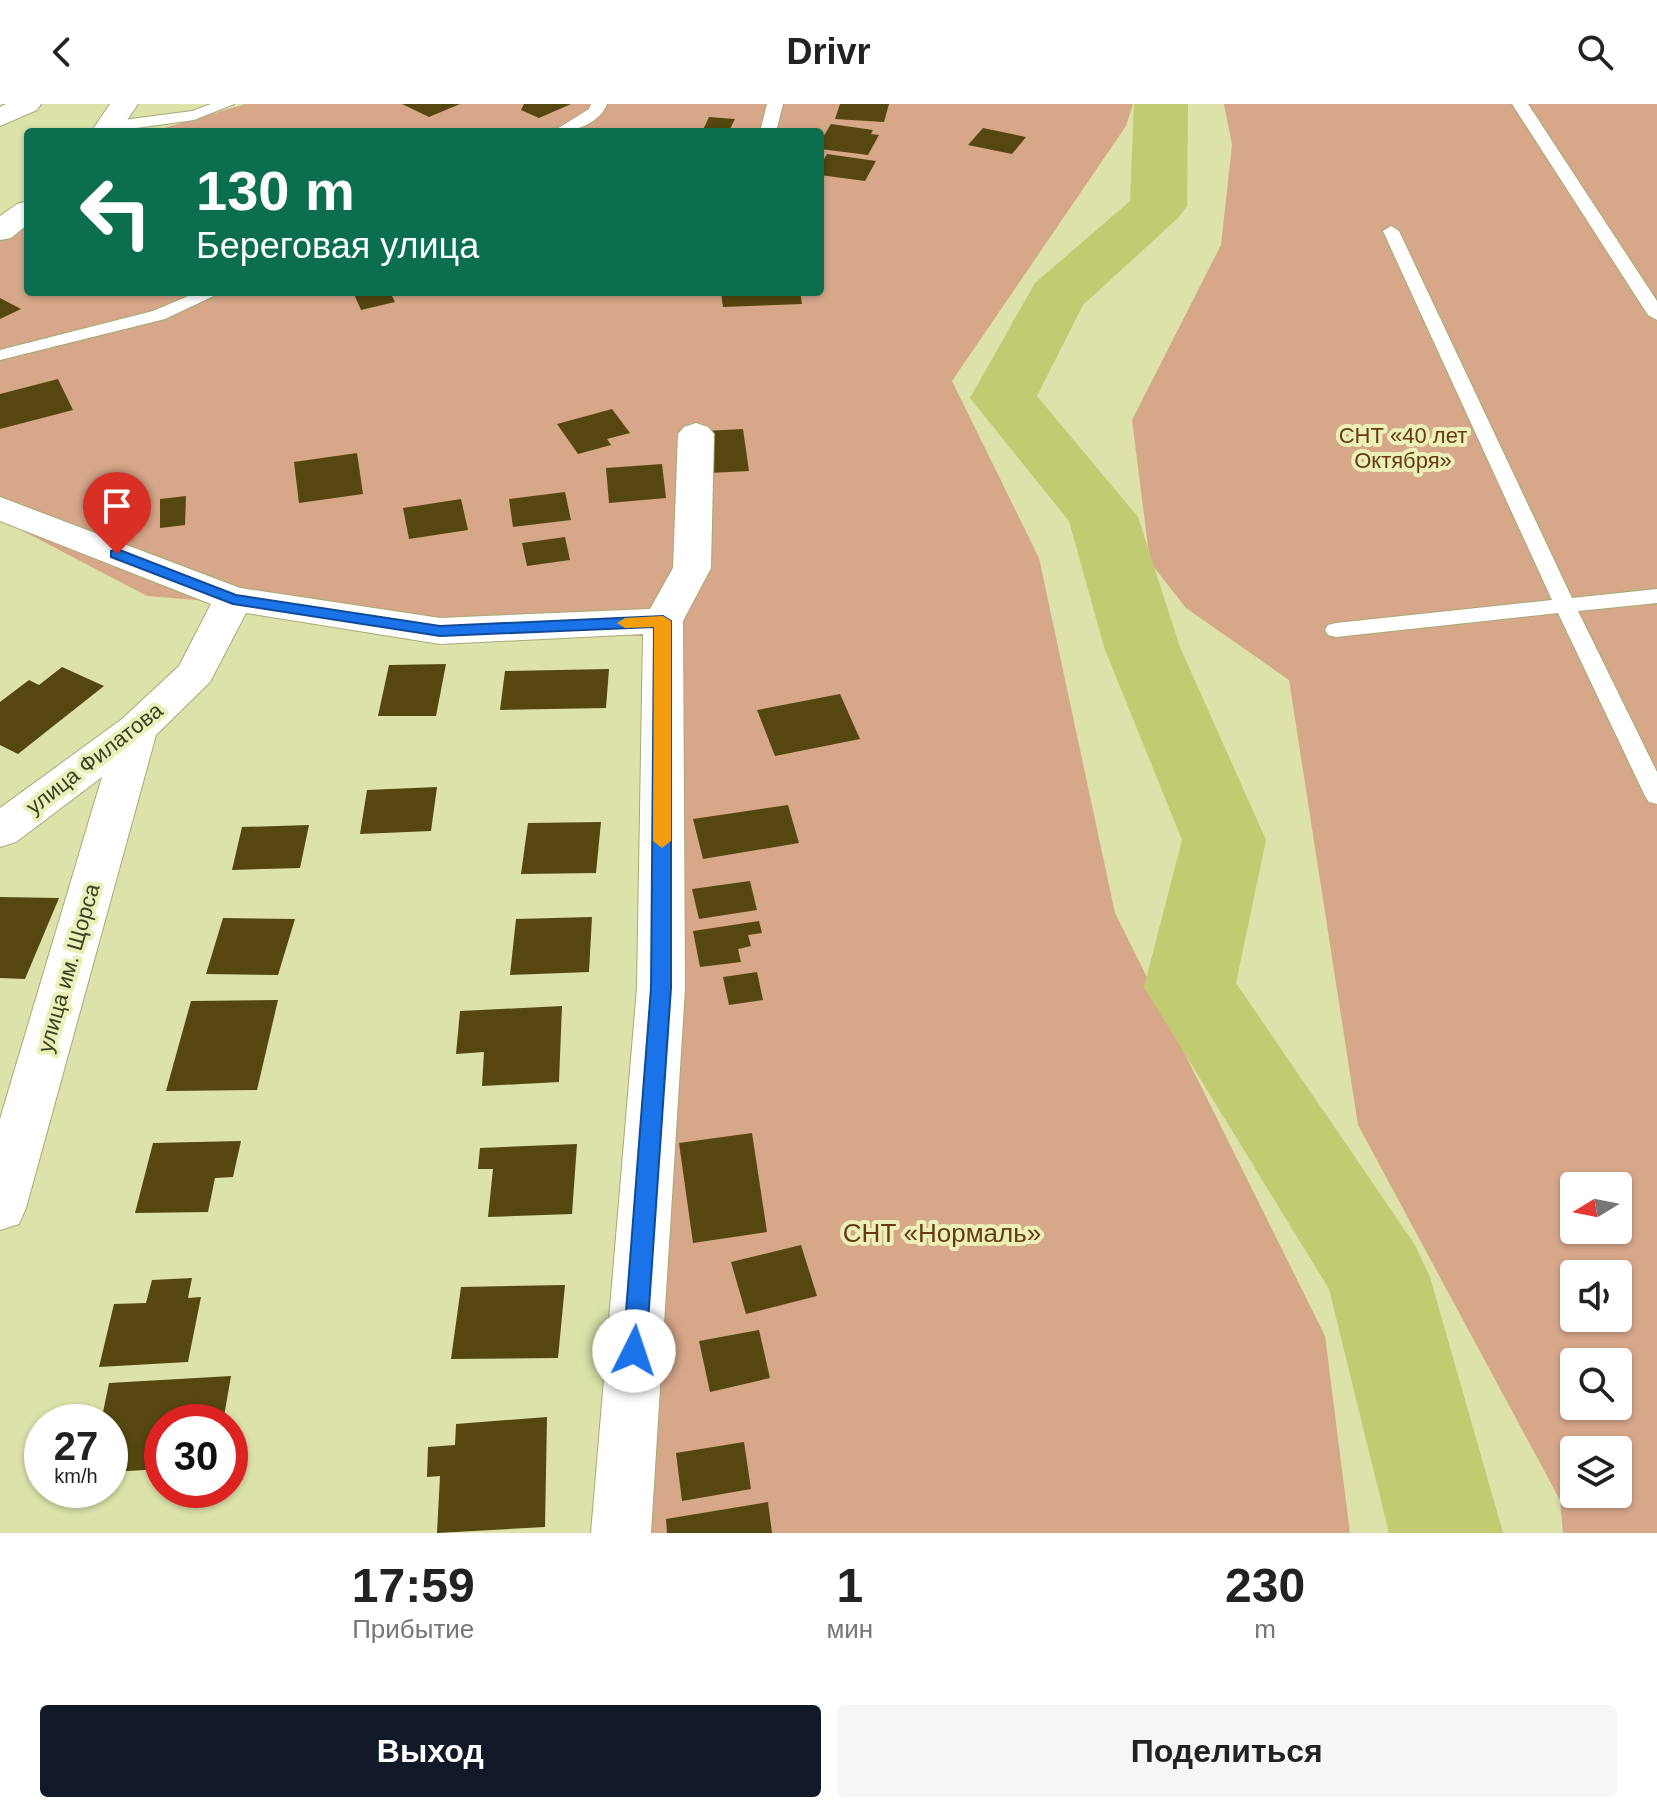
<!DOCTYPE html>
<html lang="ru">
<head>
<meta charset="utf-8">
<style>
  :root { --surface:#fff; --page:#f6f6f6; --text:#222; --muted:#767676; --accent:#111827 }
  body { margin:0; font-family:Arial,sans-serif; background:var(--page); color:var(--text); height:100vh; display:flex; flex-direction:column; font-size:30px; white-space:nowrap }
  * { box-sizing:border-box; margin:0 }
  p { font-size:26px; color:var(--muted) }
  .icon { flex:none; width:44px; height:44px; fill:none; stroke:currentColor; stroke-width:2; stroke-linecap:round; stroke-linejoin:round }
  .map { position:relative; height:1429px; overflow:hidden }
  .details { display:flex; flex-direction:column; background:var(--surface); flex:1 }
  .details>* { flex:none }
  .guide { position:absolute; left:24px; top:24px; width:800px; height:168px; border-radius:8px; box-shadow:0 2px 6px #0004; background:#0b6e4f; color:#fff; overflow:hidden }
  .needle { width:52px; rotate:260deg }
  .tools { position:absolute; left:1560px; top:1068px; display:grid; gap:16px }
  .tools a { display:grid; place-items:center; width:72px; height:72px; border-radius:8px; background:var(--surface); box-shadow:0 2px 6px #0004; font-size:40px }
  .speed { position:absolute; left:24px; top:1300px; display:flex; gap:16px; font-size:40px; font-weight:700; text-align:center }
  .speed>* { display:grid; place-content:center; width:104px; height:104px; border-radius:50%; background:var(--surface); box-shadow:0 2px 6px #0004; line-height:1 }
  .speed small { font-size:20px; font-weight:400 }
  .speed .limit { border:12px solid #d22; background:#fff; color:#111 }
  .pin { position:absolute; display:grid; place-items:center; width:68px; height:68px; color:#fff; margin:-82px -34px; border-radius:50% 50% 50% 0; rotate:-45deg; box-shadow:0 0 8px #0007 }
  .pin .icon { rotate:45deg }
  .me { position:absolute; width:88px; margin:-44px; rotate:4deg; stroke-linejoin:round; filter:drop-shadow(0 0 6px #0008) }
  .turn { display:flex; align-items:center; gap:28px; height:168px; padding:0 40px; font-size:36px }
  .turn .icon { width:104px; height:104px; stroke-width:2.5 }
  .turn b { display:block; font-size:56px; line-height:68px }
  .eta { display:flex; justify-content:space-evenly; align-items:center; height:136px; text-align:center }
  .eta b { font-size:48px; font-weight:800; line-height:56px }
  .primary-button { display:flex; gap:16px; margin-top:auto; padding:16px 40px }
  .primary-button a { flex:1; height:92px; border-radius:8px; background:var(--accent); color:#fff; font-size:32px; font-weight:800; line-height:92px; text-align:center }
  .primary-button a+a { background:var(--page); color:var(--text) }
  header { display:flex; justify-content:space-between; align-items:center; height:104px; padding:0 40px; background:var(--surface); font-size:36px; font-weight:800 }
  .map>svg:first-child { display:block }
  .green { fill:#d7a78a; fill-rule:evenodd }
  .lines { fill:none; stroke-linecap:round; stroke-linejoin:round }
  .river { fill:#c2ca72; fill-rule:evenodd }
  .building { fill:#564710 }
  .lane-casing { stroke:#a6ab75; stroke-width:2 }
  .street-casing { stroke:#a6ab75; stroke-width:2 }
  .lane { fill:#fff; fill-rule:evenodd }
  .street { fill:#fff; fill-rule:evenodd }
  .route { fill:#1a73e8; stroke:#114b97; stroke-width:2 }
  .slow { fill:#f59e0b }
  .labels { text-anchor:middle; stroke-width:8; stroke-linejoin:round; paint-order:stroke }
  .park-label { font-size:22px; fill:#6a3815; stroke:#eaf0b7 }
  .street-label { font-size:22px; fill:#3d3f28; stroke:#eaf0b7 }
  .near-park-label { font-size:26px; fill:#6a3815; stroke:#eaf0b7 }
</style>
</head>
<body>
<header><svg class="icon" aria-label="back" viewBox="0 0 24 24"><path d="M15 5l-7 7 7 7"/></svg>Drivr<svg class="icon" aria-label="search" viewBox="0 0 24 24"><circle cx="10" cy="10" r="6"/><path d="M15 15l6 6"/></svg></header>
<div class="map">
<svg width="1657" height="1429" viewBox="0 0 1657 1429">
  <rect width="100%" height="100%" fill="#dce2aa"/>
  <!-- green -->
  <g class="green">
    <path d="M245,0H1133L1126,22L952,277L1039,454L1115,809L1325,1232L1350,1429H625L675,535L147,492L0,415V118L28,101V188H820V28H151Z"/>
    <path d="M1224,0H1657V1429H1563L1560,1396L1358,1021L1289,576L1186,504L1150,458L1132,316L1221,141L1232,41ZM1574,1082H1618V1126H1574ZM1574,1170H1618V1214H1574ZM1574,1258H1618V1302H1574ZM1574,1346H1618V1390H1574Z"/>
  </g>
  <g class="lines">
    <!-- river -->
    <path class="river" d="M1134,0H1188L1187,102L1178,114L1083,201L1037,292L1138,413L1180,543L1266,736L1236,879L1415,1141L1430,1173L1503,1429H1389L1329,1185L1144,883L1182,736L1104,543L1069,417L970,294L1035,179L1130,97Z"/>
  </g>
  <!-- building -->
  <g class="building">
    <path d="M402,0H460L429,13Z"/>
    <path d="M524,0H571L539,14L521,6Z"/>
    <path d="M840,0H889L884,18L835,15Z"/>
    <path d="M709,13L735,15L729,27L702,28Z"/>
    <path d="M831,20L873,26L871,30L879,31L868,51L820,45V38Z"/>
    <path d="M983,24L1026,33L1012,50L968,41Z"/>
    <path d="M827,50L876,57L865,77L820,71V62Z"/>
    <path d="M353,188H390L395,198L361,206Z"/>
    <path d="M721,188H800L802,200L723,203Z"/>
    <path d="M0,194L21,205L0,215Z"/>
    <path d="M58,275L73,306L0,325V290Z"/>
    <path d="M612,305L630,329L607,335L611,341L578,350L557,320Z"/>
    <path d="M743,325L749,367L709,369L705,327Z"/>
    <path d="M357,349L363,390L299,399L294,358Z"/>
    <path d="M662,360L666,394L609,399L606,364Z"/>
    <path d="M565,388L571,416L513,423L509,395Z"/>
    <path d="M186,392L185,421L160,424V395Z"/>
    <path d="M461,395L468,426L409,435L403,404Z"/>
    <path d="M565,433L570,456L527,462L522,439Z"/>
    <path d="M446,560L436,612H378L389,561Z"/>
    <path d="M62,563L104,582L18,650L0,641V598L29,576L39,581Z"/>
    <path d="M609,565L606,604L500,606L505,567Z"/>
    <path d="M840,590L860,635L775,652L757,606Z"/>
    <path d="M437,683L431,727L360,730L367,686Z"/>
    <path d="M788,701L799,739L703,755L693,715Z"/>
    <path d="M601,718L596,769L521,770L528,719Z"/>
    <path d="M309,721L300,764L232,766L242,723Z"/>
    <path d="M750,777L757,806L699,815L692,785Z"/>
    <path d="M0,793L59,794L25,875L0,874Z"/>
    <path d="M592,813L589,868L510,871L516,815Z"/>
    <path d="M223,814L295,815L278,871L206,870Z"/>
    <path d="M759,817L762,829L748,831L751,842L738,845L741,858L700,863L693,827Z"/>
    <path d="M757,868L763,896L729,901L723,873Z"/>
    <path d="M278,896L257,986L166,987L191,897Z"/>
    <path d="M562,902L559,978L482,982L484,948L456,950L460,907Z"/>
    <path d="M752,1029L767,1128L693,1139L679,1039Z"/>
    <path d="M241,1037L233,1073L215,1074L208,1108L135,1109L153,1039Z"/>
    <path d="M577,1040L572,1110L488,1113L493,1065H478L480,1044Z"/>
    <path d="M801,1141L817,1192L746,1210L731,1158Z"/>
    <path d="M192,1174L188,1194L201,1193L188,1258L99,1263L114,1200L146,1199L152,1176Z"/>
    <path d="M565,1181L558,1254L451,1255L461,1183Z"/>
    <path d="M759,1226L770,1274L710,1288L699,1237Z"/>
    <path d="M231,1272L223,1318H162V1365L110,1368L114,1335H110V1318H101L109,1279Z"/>
    <path d="M547,1313L545,1423L437,1429L440,1372L427,1373L428,1343L455,1341L456,1320Z"/>
    <path d="M744,1338L751,1385L682,1397L676,1349Z"/>
    <path d="M768,1398L772,1429H667L666,1415Z"/>
  </g>
  <g class="lines">
    <!-- lane casing -->
    <g class="lane-casing">
      <g id="lane">
        <path d="M211,0H234L194,16L108,28L100,23L108,18L192,7Z"/>
        <path d="M591,0H607C599,21 572,28 552,28L589,5Z"/>
        <path d="M767,0H783L776,28H760Z"/>
        <path d="M1512,0H1528L1657,197V216L1648,211Z"/>
        <path d="M1391,122L1399,127L1572,494L1657,485V499L1578,507L1657,668V700L1649,698L1645,692L1558,509L1336,533L1328,531L1325,526L1328,521L1336,519L1552,496L1383,127Z"/>
        <path d="M198,188H222L165,215L0,256V246L153,207Z"/>
      </g>
    </g>
    <!-- street casing -->
    <g class="street-casing">
      <g id="street">
        <path d="M6,0H41L37,6L0,22V3Z"/>
        <path d="M110,0H138L119,28H91Z"/>
        <path d="M28,97V120L11,134L0,136V112L17,100Z"/>
        <path d="M696,319L708,323L714,330L711,464L683,517L685,884L651,1429H591L637,884L643,530L440,540L246,509L210,578L156,631L26,1104L19,1120L0,1126V1015L102,673L16,738L0,743V704L122,615L179,562L211,500L0,417V393L240,484L440,514L650,505L673,464L678,330L684,323Z"/>
      </g>
    </g>
    <!-- lane -->
    <use href="#lane" class="lane"/>
    <!-- street -->
    <use href="#street" class="street"/>
  </g>
  <!-- route -->
  <path class="route" d="M117,445L236,491L440,522L663,512L671,517V884L646,1247L643,1255L634,1258L626,1255L623,1247L651,884L654,523L440,532L233,500L111,453V447Z"/>
  <!-- slow -->
  <path class="slow" d="M663,512L671,517V737L662,744L653,737L654,523L625,524L617,519L625,514Z"/>
  <g class="labels">
    <!-- park labels -->
    <g class="park-label">
      <text x="1403" y="339">СНТ «40 лет<tspan x="1403" dy="25">Октября»</tspan></text>
    </g>
    <!-- street labels -->
    <g class="street-label">
      <text transform="translate(94 654) rotate(-38)" y="8">улица Филатова</text>
      <text transform="translate(68 864) rotate(-74)" y="8">улица им. Щорса</text>
    </g>
    <!-- near-park labels -->
    <g class="near-park-label">
      <text x="942" y="1138">СНТ «Нормаль»</text>
    </g>
  </g>
</svg>
<div class="tools">
<a><svg class="needle" viewBox="-14 -14 28 28"><path d="M0-13l5 13h-10z" fill="#e53935"/><path d="M0 13l5-13h-10z" fill="#767676"/></svg></a>
<a><svg class="icon" aria-label="sound" viewBox="0 0 24 24"><path d="M4 9h4l5-4v14l-5-4H4zM17 9q2 3 0 6"/></svg></a>
<a><svg class="icon" aria-label="search" viewBox="0 0 24 24"><circle cx="10" cy="10" r="6"/><path d="M15 15l6 6"/></svg></a>
<a><svg class="icon" aria-label="layers" viewBox="0 0 24 24"><path d="M12 4l9 5-9 5-9-5zM3 14l9 5 9-5"/></svg></a>
</div>
<div class="speed"><div>27<small>km/h</small></div><div class="limit">30</div></div>
<div class="pin" style="left:117px;top:450px;background:#d93025"><svg class="icon" aria-label="arrive" viewBox="0 0 24 24"><path d="M6 21V4h12l-3 4 3 4H6"/></svg></div>
<svg class="me" style="left:634px;top:1247px" viewBox="-20 -20 40 40"><circle r="19" fill="#fff"/><path d="M0-13L10 11 0 6-10 11z" fill="#1a73e8"/></svg>
<div class="guide">
<div class="turn"><svg class="icon" aria-label="left" viewBox="0 0 24 24"><path d="M17 20v-9H6M10 6l-5 5 5 5"/></svg><div><b>130 m</b>Береговая улица</div></div>
</div>
</div>
<section class="details">
<div class="eta">
<div><b>17:59</b><p>Прибытие</p></div>
<div><b>1</b><p>мин</p></div>
<div><b>230</b><p>m</p></div>
</div>
<div class="primary-button"><a>Выход</a><a>Поделиться</a></div>
</section>
</body>
</html>
